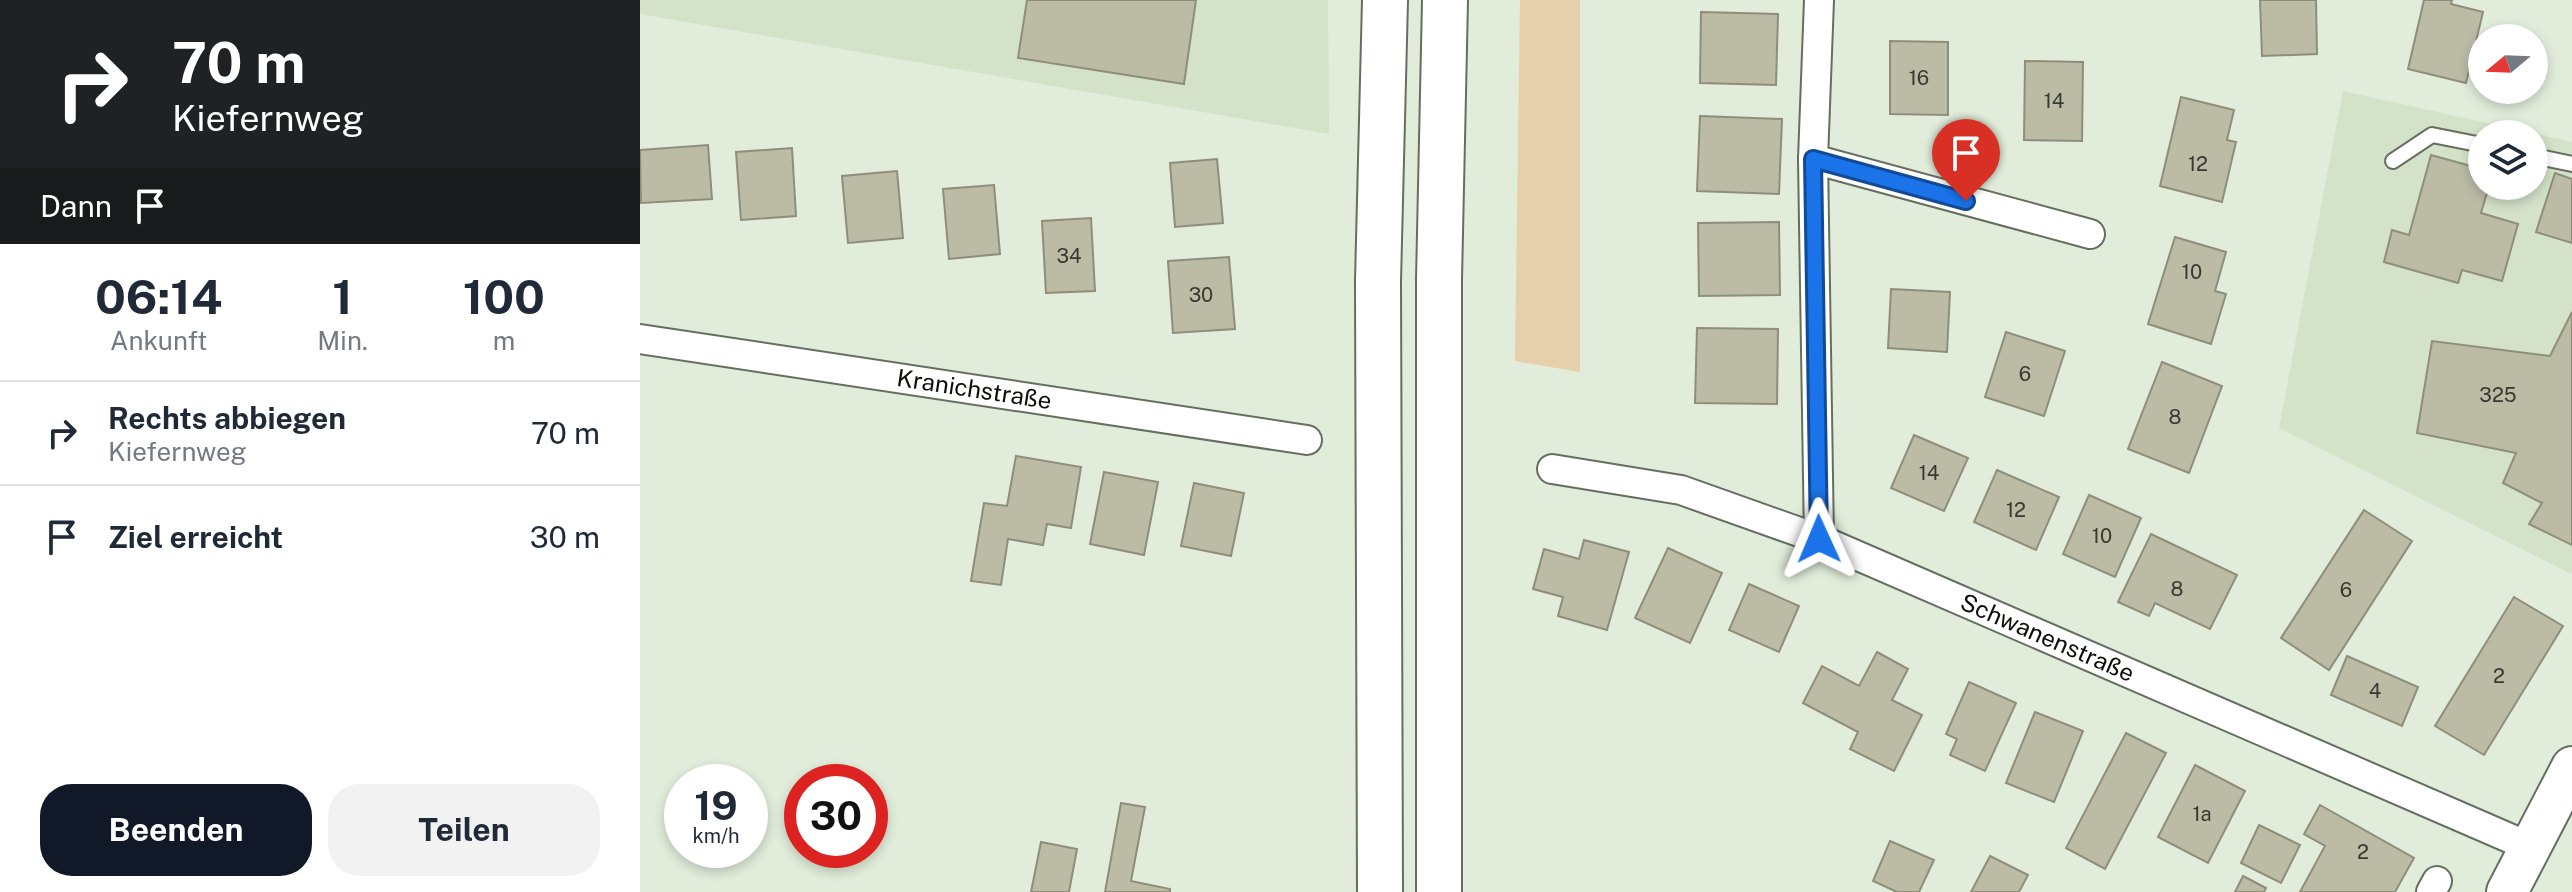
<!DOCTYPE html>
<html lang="de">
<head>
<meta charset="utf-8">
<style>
  :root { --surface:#fff; --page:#f2f2f3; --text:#1f2937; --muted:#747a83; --line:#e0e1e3; --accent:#111827 }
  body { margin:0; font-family:"Public Sans",sans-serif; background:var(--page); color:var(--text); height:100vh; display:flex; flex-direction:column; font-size:30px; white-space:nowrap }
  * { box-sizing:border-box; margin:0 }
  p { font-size:26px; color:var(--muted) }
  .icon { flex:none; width:44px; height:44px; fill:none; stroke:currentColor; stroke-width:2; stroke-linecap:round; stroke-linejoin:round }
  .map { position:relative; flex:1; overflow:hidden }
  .details { display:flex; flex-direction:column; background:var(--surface); width:640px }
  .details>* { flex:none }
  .top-card { background:#202124; color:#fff; overflow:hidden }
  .needle { width:52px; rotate:251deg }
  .buttons { position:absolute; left:1828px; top:24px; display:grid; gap:16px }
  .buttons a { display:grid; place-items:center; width:80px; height:80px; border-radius:50%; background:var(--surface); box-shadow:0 4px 12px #0003; font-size:40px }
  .speed { position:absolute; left:24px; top:764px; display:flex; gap:16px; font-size:40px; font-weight:700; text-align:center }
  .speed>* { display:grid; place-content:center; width:104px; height:104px; border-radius:50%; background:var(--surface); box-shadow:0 4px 12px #0003; line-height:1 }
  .speed small { font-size:20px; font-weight:400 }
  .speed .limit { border:12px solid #d22; background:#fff; color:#111 }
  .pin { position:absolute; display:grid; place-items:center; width:68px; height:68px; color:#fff; margin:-82px -34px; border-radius:50% 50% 50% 0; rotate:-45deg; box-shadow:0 0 8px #0007 }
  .pin .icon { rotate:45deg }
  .me { position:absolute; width:88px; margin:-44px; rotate:359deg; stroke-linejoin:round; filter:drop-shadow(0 0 6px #0008) }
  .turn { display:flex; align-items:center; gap:28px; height:168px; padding:0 40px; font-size:36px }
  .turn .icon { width:104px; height:104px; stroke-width:2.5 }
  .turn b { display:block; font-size:56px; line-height:68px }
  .then { display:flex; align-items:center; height:76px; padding:0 40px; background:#0003; gap:16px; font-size:30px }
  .eta { display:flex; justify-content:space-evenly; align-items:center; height:136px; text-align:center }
  .eta b { font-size:48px; font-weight:700; line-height:56px }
  .action { display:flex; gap:16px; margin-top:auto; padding:16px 40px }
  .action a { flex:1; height:92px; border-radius:32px; background:var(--accent); color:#fff; font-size:32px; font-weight:700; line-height:92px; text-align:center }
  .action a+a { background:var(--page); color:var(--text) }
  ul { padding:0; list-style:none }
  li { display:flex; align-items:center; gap:24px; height:104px; padding:0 40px; border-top:2px solid var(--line) }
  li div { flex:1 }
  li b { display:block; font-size:30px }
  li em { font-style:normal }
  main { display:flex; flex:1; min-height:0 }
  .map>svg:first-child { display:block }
  .built { fill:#d3e2c9; fill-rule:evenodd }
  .green { fill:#e5d0ab }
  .building { fill:#bbbba6; stroke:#8e8e7b; stroke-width:2 }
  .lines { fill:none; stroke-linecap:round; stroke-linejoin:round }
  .service-casing { stroke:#666f5f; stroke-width:18 }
  .minor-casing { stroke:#666f5f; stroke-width:32 }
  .secondary-casing { stroke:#666f5f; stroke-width:44 }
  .motorway-casing { stroke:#666f5f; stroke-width:48 }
  .service { stroke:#fff; stroke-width:14 }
  .minor { stroke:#fff; stroke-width:28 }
  .secondary { stroke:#fff; stroke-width:40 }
  .motorway { stroke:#fff; stroke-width:44 }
  .route-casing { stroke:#114b97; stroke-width:20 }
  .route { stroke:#1a73e8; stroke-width:14 }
  .labels { text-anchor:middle; stroke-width:8; stroke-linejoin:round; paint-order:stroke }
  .number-label { font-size:20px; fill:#383a30 }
  .street-label { font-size:24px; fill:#0c0f09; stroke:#fff }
</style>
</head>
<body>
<main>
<section class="details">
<div class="top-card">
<div class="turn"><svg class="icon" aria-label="right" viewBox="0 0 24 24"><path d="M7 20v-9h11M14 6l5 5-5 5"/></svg><div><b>70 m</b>Kiefernweg</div></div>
<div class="then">Dann<svg class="icon" aria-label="arrive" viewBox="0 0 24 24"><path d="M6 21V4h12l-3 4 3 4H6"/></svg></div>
</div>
<div class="eta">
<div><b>06:14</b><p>Ankunft</p></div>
<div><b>1</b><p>Min.</p></div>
<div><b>100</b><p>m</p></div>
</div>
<ul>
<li><svg class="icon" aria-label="right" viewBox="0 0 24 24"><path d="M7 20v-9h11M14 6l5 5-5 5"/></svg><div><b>Rechts abbiegen</b><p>Kiefernweg</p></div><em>70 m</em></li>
<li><svg class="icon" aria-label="arrive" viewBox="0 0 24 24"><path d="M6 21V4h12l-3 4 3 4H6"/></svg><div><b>Ziel erreicht</b></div><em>30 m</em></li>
</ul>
<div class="action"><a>Beenden</a><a>Teilen</a></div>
</section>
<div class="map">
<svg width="1932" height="892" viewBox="0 0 1932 892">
  <rect width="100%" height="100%" fill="#e1ecda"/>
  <!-- built -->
  <g class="built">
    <path d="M0,0H688L689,134L0,14Z"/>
    <path d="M1703,91L1932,142V574L1639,428ZM1842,134H1894V186H1842Z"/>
  </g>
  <!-- green -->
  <path class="green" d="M880,0H940V372L875,361Z"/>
  <!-- building -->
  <g class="building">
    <path d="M387,0H556L544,84L378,58Z"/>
    <path d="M1620,0H1676L1677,54L1622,56Z"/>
    <path d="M1784,0H1812L1811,4L1843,12L1826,83L1768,69Z"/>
    <path d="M1061,12L1138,14L1136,85L1060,83Z"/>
    <path d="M1250,41L1308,42V115L1250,114Z"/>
    <path d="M1385,61L1443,62L1442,141L1384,140Z"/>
    <path d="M1541,97L1594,110L1587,140L1596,142L1582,202L1520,186Z"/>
    <path d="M1060,116L1142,119L1139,194L1057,191Z"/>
    <path d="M68,145L72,199L1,203L0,150Z"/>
    <path d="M152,148L156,216L101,220L96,152Z"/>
    <path d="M1791,155L1842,169V186H1849L1841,213L1878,224L1862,281L1822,270L1818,283L1744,262L1752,230L1769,235Z"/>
    <path d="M577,159L583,223L535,227L530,163Z"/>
    <path d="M257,171L263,238L208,243L202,176Z"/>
    <path d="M1915,173L1932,179V243L1896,232Z"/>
    <path d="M354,185L360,254L309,259L303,189Z"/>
    <path d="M451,218L455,291L406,293L402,221Z"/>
    <path d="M1139,222L1140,295L1059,296L1058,223Z"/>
    <path d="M1535,237L1586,252L1575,291L1586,294L1571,344L1508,324Z"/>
    <path d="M589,257L595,329L533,333L528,261Z"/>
    <path d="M1251,289L1310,292L1307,352L1248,348Z"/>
    <path d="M1932,312V545L1889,524L1902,503L1863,483L1876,453L1777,433L1792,341L1910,356Z"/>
    <path d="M1057,328L1138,329L1137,404L1055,403Z"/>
    <path d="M1366,332L1425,351L1404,416L1345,397Z"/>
    <path d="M1522,362L1582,386L1549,473L1488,449Z"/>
    <path d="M1274,435L1328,458L1304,511L1251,488Z"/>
    <path d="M376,456L441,467L431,528L407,524L403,545L368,539L361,585L331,581L344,503L367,506Z"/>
    <path d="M1357,470L1419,497L1396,550L1334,522Z"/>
    <path d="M464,472L518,482L504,555L450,544Z"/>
    <path d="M554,483L604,493L591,556L541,546Z"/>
    <path d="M1449,495L1501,518L1475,577L1423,554Z"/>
    <path d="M1724,510L1772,541L1689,670L1641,638Z"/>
    <path d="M1511,534L1597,575L1570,629L1515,603L1509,616L1478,602Z"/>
    <path d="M944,540L989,552L967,630L918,616L923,597L893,589L904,549L939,559Z"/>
    <path d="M1028,548L1082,573L1050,643L995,618Z"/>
    <path d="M1109,584L1159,606L1139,652L1089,630Z"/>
    <path d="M1874,597L1923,626L1844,755L1795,726Z"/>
    <path d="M1237,652L1268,669L1252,700L1282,715L1254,771L1210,749L1218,732L1163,703L1182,666L1219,686Z"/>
    <path d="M1707,656L1778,687L1762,726L1691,695Z"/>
    <path d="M1329,682L1376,703L1345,771L1310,755L1317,739L1306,734Z"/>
    <path d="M1395,712L1443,731L1414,802L1366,783Z"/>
    <path d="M1486,733L1526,753L1465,869L1426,848Z"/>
    <path d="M1555,765L1605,791L1568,863L1518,837Z"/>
    <path d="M481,803L505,807L491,881L530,889V892H465Z"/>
    <path d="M1680,805L1774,858L1755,892H1660L1685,846L1664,834Z"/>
    <path d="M1619,825L1660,845L1641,883L1601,863Z"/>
    <path d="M1250,841L1294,860L1279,892H1257L1233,881Z"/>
    <path d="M401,842L437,849L429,892H391Z"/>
    <path d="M1350,856L1388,875L1379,892H1331Z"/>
    <path d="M1603,876L1626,888L1624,892H1595Z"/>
  </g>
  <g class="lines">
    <!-- service casing -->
    <g class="service-casing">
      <g id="service">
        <path d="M1894,156L1932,164"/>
        <path d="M1753,161L1792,135L1842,145"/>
      </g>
    </g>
    <!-- minor casing -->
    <g class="minor-casing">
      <g id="minor">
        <path d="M1173,159L1450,234"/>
        <path id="s1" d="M0,339L667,440"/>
        <path id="s2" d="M912,469L1041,490L1179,539L1890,847"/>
        <path d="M1179,539L1173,159L1179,0"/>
        <path d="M1791,892L1797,881"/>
      </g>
    </g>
    <!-- secondary casing -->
    <g class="secondary-casing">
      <path id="secondary" d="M1867,892L1932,767"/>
    </g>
    <!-- motorway casing -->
    <g class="motorway-casing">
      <g id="motorway">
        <path d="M740,892L738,281L745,0"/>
        <path d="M799,892V280L805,0"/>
      </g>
    </g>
    <!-- service -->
    <use href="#service" class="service"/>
    <!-- minor -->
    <use href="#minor" class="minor"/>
    <!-- secondary -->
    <use href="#secondary" class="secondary"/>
    <!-- motorway -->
    <use href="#motorway" class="motorway"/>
  </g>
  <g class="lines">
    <!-- route casing -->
    <g class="route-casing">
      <path id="route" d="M1179,539L1173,159L1326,201"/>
    </g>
    <!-- route -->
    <use href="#route" class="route"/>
  </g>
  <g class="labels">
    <!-- number labels -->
    <g class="number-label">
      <text x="1279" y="85">16</text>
      <text x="1414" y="108">14</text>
      <text x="1558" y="171">12</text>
      <text x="429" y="263">34</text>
      <text x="1552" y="279">10</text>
      <text x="561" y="302">30</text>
      <text x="1385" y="381">6</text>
      <text x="1858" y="402">325</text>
      <text x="1535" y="424">8</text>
      <text x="1289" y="480">14</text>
      <text x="1376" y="517">12</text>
      <text x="1462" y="543">10</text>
      <text x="1537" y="596">8</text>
      <text x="1706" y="597">6</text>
      <text x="1859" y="683">2</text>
      <text x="1735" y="698">4</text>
      <text x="1562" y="821">1a</text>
      <text x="1723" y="859">2</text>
    </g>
    <!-- street labels -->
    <g class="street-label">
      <text dy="8" stroke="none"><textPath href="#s1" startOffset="338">Kranichstraße</textPath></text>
      <text dy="8" stroke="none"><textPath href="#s2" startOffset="526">Schwanenstraße</textPath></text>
    </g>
  </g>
</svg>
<div class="buttons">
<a><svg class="needle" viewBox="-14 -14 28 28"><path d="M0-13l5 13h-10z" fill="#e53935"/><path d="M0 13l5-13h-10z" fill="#747a83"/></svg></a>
<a><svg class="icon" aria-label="layers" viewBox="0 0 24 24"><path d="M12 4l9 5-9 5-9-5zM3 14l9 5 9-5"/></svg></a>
</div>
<div class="speed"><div>19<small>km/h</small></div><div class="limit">30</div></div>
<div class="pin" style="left:1326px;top:201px;background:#d93025"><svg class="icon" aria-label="arrive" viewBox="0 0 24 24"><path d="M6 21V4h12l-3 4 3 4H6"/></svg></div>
<svg class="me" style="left:1179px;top:539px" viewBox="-20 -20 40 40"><path d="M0-17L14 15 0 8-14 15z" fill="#1a73e8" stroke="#fff" stroke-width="4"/></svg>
</div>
</main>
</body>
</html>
